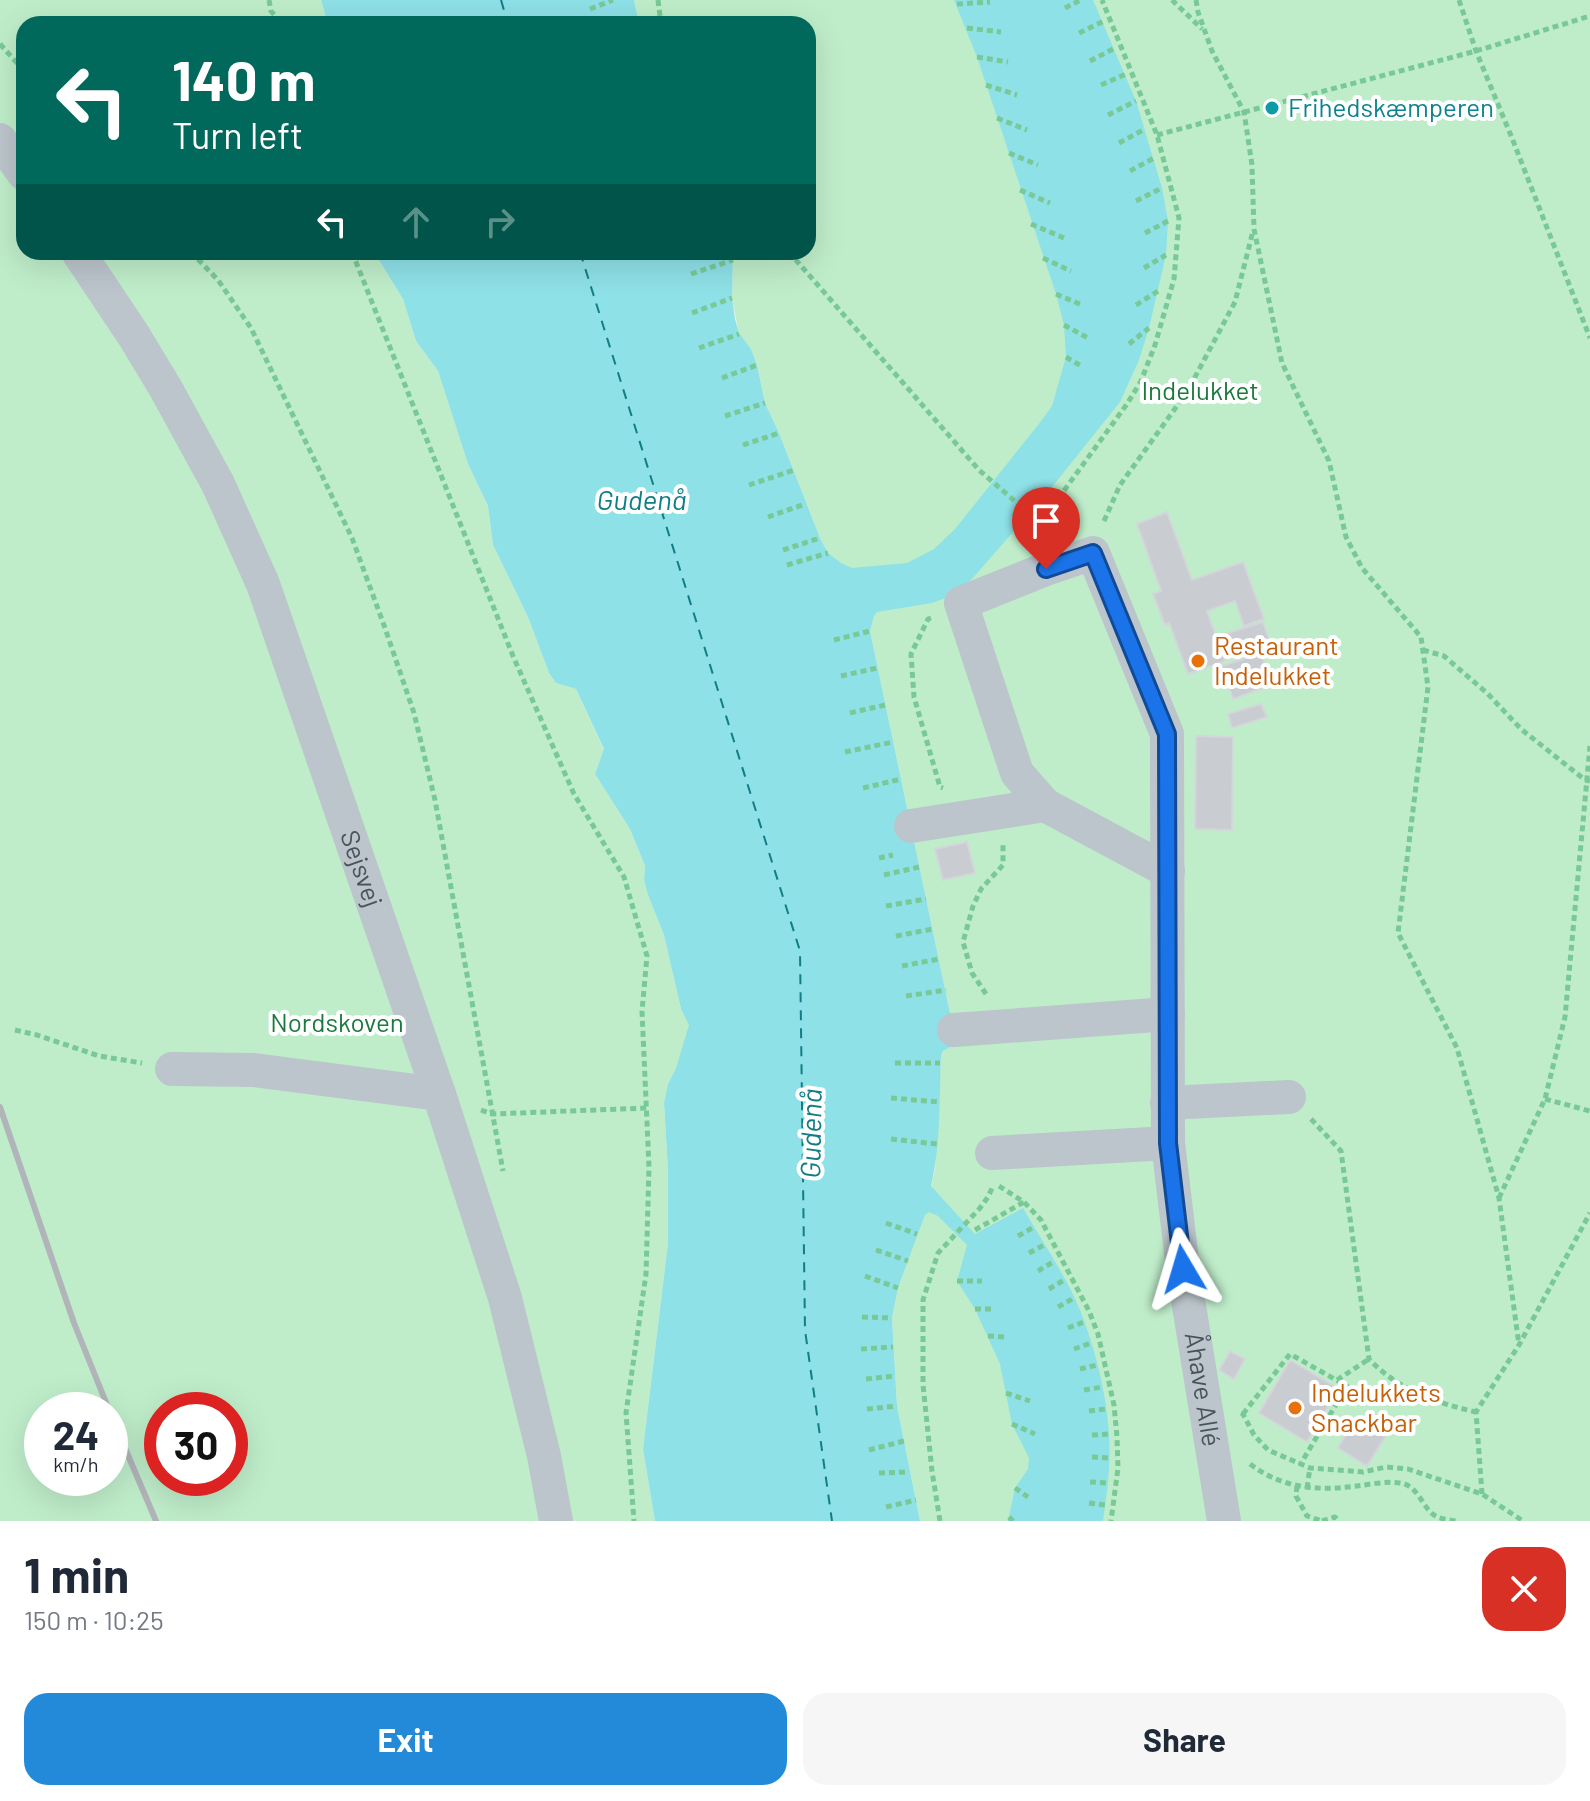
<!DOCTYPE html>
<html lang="en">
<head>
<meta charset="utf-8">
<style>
  :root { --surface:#fff; --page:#f6f6f7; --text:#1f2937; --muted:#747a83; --accent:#228ad8 }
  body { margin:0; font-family:Barlow,sans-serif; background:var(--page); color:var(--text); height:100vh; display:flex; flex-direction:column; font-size:30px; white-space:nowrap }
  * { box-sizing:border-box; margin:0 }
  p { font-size:26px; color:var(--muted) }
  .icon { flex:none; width:44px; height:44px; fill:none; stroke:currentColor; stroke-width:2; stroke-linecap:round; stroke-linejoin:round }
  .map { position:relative; height:1521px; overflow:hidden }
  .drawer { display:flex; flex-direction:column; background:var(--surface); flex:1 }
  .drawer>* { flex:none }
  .hud { position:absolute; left:16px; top:16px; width:800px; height:244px; border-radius:24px; box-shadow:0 8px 32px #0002; background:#00695c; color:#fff; overflow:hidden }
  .speed { position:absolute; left:24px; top:1392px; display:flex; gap:16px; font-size:40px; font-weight:700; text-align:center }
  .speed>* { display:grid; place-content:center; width:104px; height:104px; border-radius:50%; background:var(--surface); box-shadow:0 8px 32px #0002; line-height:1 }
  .speed small { font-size:20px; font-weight:400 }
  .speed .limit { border:12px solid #d22; background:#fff; color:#111 }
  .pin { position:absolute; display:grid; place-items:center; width:68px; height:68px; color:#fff; margin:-82px -34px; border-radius:50% 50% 50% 0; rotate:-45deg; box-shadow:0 0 8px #0007 }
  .pin .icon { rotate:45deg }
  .me { position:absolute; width:88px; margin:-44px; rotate:353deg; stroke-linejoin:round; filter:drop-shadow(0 0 6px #0008) }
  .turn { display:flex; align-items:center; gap:28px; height:168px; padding:0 24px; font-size:36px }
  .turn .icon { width:104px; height:104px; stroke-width:2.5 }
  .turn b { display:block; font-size:56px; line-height:68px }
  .lanes { display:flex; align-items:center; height:76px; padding:0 24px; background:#0003; justify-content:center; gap:40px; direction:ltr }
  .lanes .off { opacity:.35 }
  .round { display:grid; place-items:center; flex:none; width:84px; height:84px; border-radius:24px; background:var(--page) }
  .head { display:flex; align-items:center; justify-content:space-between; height:136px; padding:0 24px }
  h1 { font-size:48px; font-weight:700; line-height:60px }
  .button { display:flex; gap:16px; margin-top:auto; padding:16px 24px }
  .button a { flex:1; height:92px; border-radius:24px; background:var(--accent); color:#fff; font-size:32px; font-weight:700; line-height:92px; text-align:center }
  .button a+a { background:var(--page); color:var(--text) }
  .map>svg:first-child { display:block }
  .green { fill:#bfedca; fill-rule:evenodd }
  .water { fill:#8ee1e7 }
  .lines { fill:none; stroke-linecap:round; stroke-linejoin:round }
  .ferry { stroke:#137d85; stroke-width:2; stroke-dasharray:10 8; stroke-linecap:butt }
  .building { fill:#c9ccd1; stroke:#d3d6da; stroke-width:2 }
  .path { stroke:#79c996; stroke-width:5; stroke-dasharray:6 4; stroke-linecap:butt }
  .minor { stroke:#bbc5cb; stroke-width:34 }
  .rail { stroke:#b1b5b9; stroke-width:6 }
  .route-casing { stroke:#114b97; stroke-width:20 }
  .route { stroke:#1a73e8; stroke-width:14 }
  .culture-dot { fill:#0f9aa8; stroke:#fff; stroke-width:3 }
  .food-dot { fill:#e8710a; stroke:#fff; stroke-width:3 }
  .labels { text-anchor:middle; stroke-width:8; stroke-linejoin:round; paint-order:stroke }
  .culture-label { font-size:26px; fill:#0d838f; stroke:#fff; text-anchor:start }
  .park-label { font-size:26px; fill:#1c793e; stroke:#fff }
  .food-label { font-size:26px; fill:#c56008; stroke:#fff; text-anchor:start }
  .street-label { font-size:26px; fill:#48545b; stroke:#fff }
  .water-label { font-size:28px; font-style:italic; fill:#137d85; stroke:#fff }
</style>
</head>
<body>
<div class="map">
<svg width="1590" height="1521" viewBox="0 0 1590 1521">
  <rect width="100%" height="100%" fill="#f1efef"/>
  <!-- green -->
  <g class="green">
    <path d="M0,0H321L328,24H24V252H374L403,299L416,341L438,371L468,464L488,506L493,545L528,617L549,673L556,683L576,689L604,750L595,774L630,829L645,866L644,880L648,895L664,935L681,1009L690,1025L676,1068L668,1084L664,1103L668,1171V1243L643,1449L655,1521H0ZM42,1410H110V1478H42ZM162,1410H230V1478H162Z"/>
    <path d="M634,0H1590V1521H920L897,1406L892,1318L898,1288L925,1214L935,1169L941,1055L943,1051L956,1044L955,1037L870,631L871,624L841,564L828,553L820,538L779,433L765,403L757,365L751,349L739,334L732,298L733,252H808V24H639Z"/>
  </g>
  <!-- water -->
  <g class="water">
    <path d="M321,0H634L639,24H328Z"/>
    <path d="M954,0H1093L1136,101L1162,188L1168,221L1166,255L1149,328L1139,360L1120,402L1048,492L972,579L951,596L932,603L877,612L874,616L870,631L955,1037L956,1044L943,1051L941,1055C939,1099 941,1144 931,1186L975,1234L1023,1208C1042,1241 1066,1276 1080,1310C1095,1348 1107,1395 1109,1435C1111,1464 1107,1493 1103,1521H1008L1015,1488L1028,1469L1029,1458L1012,1424L1000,1364L975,1309L957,1281L967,1245L938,1216L929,1212L925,1215L898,1288L892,1318L897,1406L920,1521H655L643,1449L668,1243V1171L664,1103L668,1084L676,1068L689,1025L681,1009L664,935L648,895L644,880L645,866L630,829L595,774L604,749L576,689L556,683L549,673L528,617L493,545L488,506L468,464L438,371L416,341L403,299L374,252H733L732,298L735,319L739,333L751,349L757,365L765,403L779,433L820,538L828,553L841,563L852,568L907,563L934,549L955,529L1038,425L1052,406L1066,357L1064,325L1056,294L977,57Z"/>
  </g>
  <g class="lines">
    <!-- ferry -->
    <g class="ferry">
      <path d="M501,0L508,24"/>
      <path d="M580,252L800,951L805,1330L832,1521"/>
    </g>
  </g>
  <!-- building -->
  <g class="building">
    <path d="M1167,512L1192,580L1243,562L1264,619L1244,626L1235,601L1207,611L1225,661L1188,674L1169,623L1165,625L1153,594L1161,591L1137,524Z"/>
    <path d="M1263,622L1271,646L1230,658L1222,635Z"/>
    <path d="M1261,653L1272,685L1233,699L1222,666Z"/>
    <path d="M1261,704L1267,717L1232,728L1228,714Z"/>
    <path d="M1196,736L1233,737L1232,830L1195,829Z"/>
    <path d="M967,842L975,873L943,880L935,849Z"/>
    <path d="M1230,1351L1245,1359L1234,1379L1219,1370Z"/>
    <path d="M1290,1360L1339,1389L1307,1442L1259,1413Z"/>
    <path d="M1355,1419L1385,1437L1367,1466L1338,1448Z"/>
  </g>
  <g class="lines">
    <!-- path -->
    <g class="path">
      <path d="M269,0L271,11L282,24"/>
      <path d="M658,0L661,24"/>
      <path d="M1172,0L1202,29"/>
      <path d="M1196,0L1198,12L1212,51L1244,112L1252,165L1254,229L1282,363L1329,461L1346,537L1362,568L1421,637L1428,687L1398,933L1457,1048L1499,1198L1519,1345"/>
      <path d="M1459,0L1476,51L1512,138L1590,338"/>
      <path d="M957,4L990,2"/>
      <path d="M1065,8L1081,0"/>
      <path d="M590,9L613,0"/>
      <path d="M967,28L1001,32"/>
      <path d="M1079,33L1104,21"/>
      <path d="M0,44L24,71"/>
      <path d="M977,57L1008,62"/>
      <path d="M1090,61L1115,48"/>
      <path d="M986,85L1017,95"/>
      <path d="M1101,85L1126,74"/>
      <path d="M1108,115L1136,101"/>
      <path d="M997,118L1027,130"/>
      <path d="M1157,135L1476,51L1590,16"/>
      <path d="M1119,143L1145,129"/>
      <path d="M1009,153L1038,165"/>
      <path d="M1130,171L1154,158"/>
      <path d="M1020,190L1050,203"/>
      <path d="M1136,201L1162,188"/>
      <path d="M1031,224L1064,238"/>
      <path d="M1145,233L1168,221"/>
      <path d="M191,252L218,280L251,328L352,538L385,628L414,713L435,800L503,1171"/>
      <path d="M352,252L513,656L574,794L624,877L647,956L642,1011L649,1167L646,1274L626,1413L634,1521"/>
      <path d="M789,252L979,470L1040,523L1056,530"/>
      <path d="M1043,258L1071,271"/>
      <path d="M1144,268L1166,255"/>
      <path d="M691,274L733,260"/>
      <path d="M1056,294L1082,305"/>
      <path d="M1136,305L1158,291"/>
      <path d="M692,313L732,298"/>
      <path d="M1064,325L1088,338"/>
      <path d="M1129,344L1149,328"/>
      <path d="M699,348L739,334"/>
      <path d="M1066,357L1083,367"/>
      <path d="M722,378L757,365"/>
      <path d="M725,416L765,403"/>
      <path d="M743,445L779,433"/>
      <path d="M749,485L794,470"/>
      <path d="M768,517L805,504"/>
      <path d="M1104,521L1120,485L1187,392L1235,302L1253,231"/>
      <path d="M1052,528L1055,508L1063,492L1127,404L1141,381L1155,345L1174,279L1179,218L1157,135L1102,0"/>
      <path d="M783,550L820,538"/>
      <path d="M787,565L828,553"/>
      <path d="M931,618L928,619L911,654L914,697L940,787L943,788"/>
      <path d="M834,640L870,631"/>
      <path d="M1423,650L1444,656L1487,693L1521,729L1585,780L1590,781"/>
      <path d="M841,676L877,668"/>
      <path d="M850,713L885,705"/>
      <path d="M845,752L893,742"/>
      <path d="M863,788L901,779"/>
      <path d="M879,858L893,855"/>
      <path d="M884,875L919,867"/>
      <path d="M886,906L926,899"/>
      <path d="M896,936L933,929"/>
      <path d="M902,966L939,959"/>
      <path d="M986,994L972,973L963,942L973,906L981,889L1003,865V845"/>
      <path d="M906,996L946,990"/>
      <path d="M15,1030L37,1035L99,1056L142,1063"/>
      <path d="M895,1063H940"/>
      <path d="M891,1098L939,1102"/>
      <path d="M1545,1099L1590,1111"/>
      <path d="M481,1110L492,1114L647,1108"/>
      <path d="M1311,1119L1341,1151L1369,1359C1397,1389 1436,1403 1476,1412"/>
      <path d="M891,1139L937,1144"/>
      <path d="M999,1186L1024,1202L1041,1220L1089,1311L1098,1334L1114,1405L1117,1437L1118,1468L1111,1521"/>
      <path d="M1499,1198L1545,1099L1565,1017L1590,746"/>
      <path d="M886,1223L917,1234"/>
      <path d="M975,1230L1024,1202"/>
      <path d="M1018,1236L1034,1227"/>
      <path d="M876,1250L908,1261"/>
      <path d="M1029,1253L1044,1245"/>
      <path d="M1038,1271L1053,1262"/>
      <path d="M865,1276L898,1288"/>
      <path d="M957,1281H982"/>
      <path d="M1049,1289L1064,1280"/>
      <path d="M1058,1307L1074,1298"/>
      <path d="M975,1309H992"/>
      <path d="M862,1317L892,1318"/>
      <path d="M1068,1328L1084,1322"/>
      <path d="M988,1336L1005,1337"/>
      <path d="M861,1349L893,1347"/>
      <path d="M1074,1349L1091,1343"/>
      <path d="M1080,1369L1097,1365"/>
      <path d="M866,1379L895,1376"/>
      <path d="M1337,1380L1369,1359"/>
      <path d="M1084,1390L1102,1387"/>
      <path d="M1006,1393L1030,1401"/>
      <path d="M867,1409L897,1406"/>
      <path d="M1089,1411L1106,1409"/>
      <path d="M1241,1413L1243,1414L1254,1435L1268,1450L1310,1468L1363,1472L1386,1467L1408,1469L1482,1494L1523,1521"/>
      <path d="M1243,1414L1290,1354L1347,1386L1300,1465"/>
      <path d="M1012,1424L1035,1434"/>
      <path d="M1092,1435L1109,1434"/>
      <path d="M869,1450L904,1441"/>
      <path d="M1092,1457L1109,1458"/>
      <path d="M1250,1464C1283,1489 1318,1491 1357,1486C1371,1484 1388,1481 1401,1483C1420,1487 1422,1509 1437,1517C1442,1519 1450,1520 1456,1521"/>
      <path d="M879,1473L909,1472"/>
      <path d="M1090,1482L1108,1483"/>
      <path d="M1297,1486L1296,1496L1307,1516L1322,1521"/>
      <path d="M1015,1488L1028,1497"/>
      <path d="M1307,1488L1310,1468"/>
      <path d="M1482,1494L1476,1412L1519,1345L1590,1213"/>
      <path d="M1089,1503L1105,1505"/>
      <path d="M886,1507L916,1500"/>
      <path d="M1009,1517L1013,1521"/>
      <path d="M940,1521L932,1471L923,1385V1300L938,1253L980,1208L988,1197L993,1186"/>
      <path d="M1322,1521L1335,1517L1339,1521"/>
    </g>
    <!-- minor -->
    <g class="minor">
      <path d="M0,140L24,174"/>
      <path id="s1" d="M78,252L134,336L166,389L218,484L263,584L441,1100L505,1298L544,1456L556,1521"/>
      <path id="s2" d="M1045,805L1017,773L961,603L1046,569L1093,553L1167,734L1168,1143L1183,1269L1224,1521"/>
      <path d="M911,826L1045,805L1168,871"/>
      <path d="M954,1030L1168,1014"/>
      <path d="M172,1069L254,1070L439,1094"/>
      <path d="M1167,1103L1289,1097"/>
      <path d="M992,1153L1168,1143"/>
    </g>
    <!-- rail -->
    <g class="rail">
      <path d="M0,1107L74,1323L109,1410"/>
      <path d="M110,1413L156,1521"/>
    </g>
  </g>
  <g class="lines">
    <!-- route casing -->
    <g class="route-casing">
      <path id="route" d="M1046,569L1093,553L1167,734L1168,1143L1183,1269"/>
    </g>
    <!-- route -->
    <use href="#route" class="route"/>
  </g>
  <!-- markers -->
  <circle class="culture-dot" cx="1272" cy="108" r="8"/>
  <g class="food-dot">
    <circle cx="1198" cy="661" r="8"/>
    <circle cx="1295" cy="1408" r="8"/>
  </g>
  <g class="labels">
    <!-- culture labels -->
    <g class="culture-label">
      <text x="1288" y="117">Frihedskæmperen</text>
    </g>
    <!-- park labels -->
    <g class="park-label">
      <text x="1200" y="400">Indelukket</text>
      <text x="337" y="1032">Nordskoven</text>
    </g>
    <!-- food labels -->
    <g class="food-label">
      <text x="1214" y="655">Restaurant<tspan x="1214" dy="30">Indelukket</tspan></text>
      <text x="1311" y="1402">Indelukkets<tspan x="1311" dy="30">Snackbar</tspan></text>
    </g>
    <!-- street labels -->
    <g class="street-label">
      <text dy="9" stroke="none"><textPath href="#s1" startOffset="682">Sejsvej</textPath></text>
      <text dy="9" stroke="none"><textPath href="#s2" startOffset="1216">Åhave Allé</textPath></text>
    </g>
    <!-- water labels -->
    <g class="water-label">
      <text x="641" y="510">Gudenå</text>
      <text transform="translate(811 1134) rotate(-89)" y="10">Gudenå</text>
    </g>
  </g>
</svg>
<div class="speed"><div>24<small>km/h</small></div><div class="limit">30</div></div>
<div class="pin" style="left:1046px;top:569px;background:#d93025"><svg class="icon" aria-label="arrive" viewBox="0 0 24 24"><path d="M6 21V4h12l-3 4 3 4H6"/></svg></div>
<svg class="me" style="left:1183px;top:1269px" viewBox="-20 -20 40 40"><path d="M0-17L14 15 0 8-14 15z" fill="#1a73e8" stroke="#fff" stroke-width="4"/></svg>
<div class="hud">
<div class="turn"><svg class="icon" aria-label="left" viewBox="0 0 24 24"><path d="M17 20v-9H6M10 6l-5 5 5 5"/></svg><div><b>140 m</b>Turn left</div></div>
<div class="lanes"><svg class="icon" aria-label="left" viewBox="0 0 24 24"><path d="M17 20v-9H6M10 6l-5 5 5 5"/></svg><svg class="icon off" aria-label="ahead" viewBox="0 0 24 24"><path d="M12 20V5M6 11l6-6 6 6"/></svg><svg class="icon off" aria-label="right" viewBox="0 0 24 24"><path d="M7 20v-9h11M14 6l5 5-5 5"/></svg></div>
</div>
</div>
<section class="drawer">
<div class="head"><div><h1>1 min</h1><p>150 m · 10:25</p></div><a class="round" style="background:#d93025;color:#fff"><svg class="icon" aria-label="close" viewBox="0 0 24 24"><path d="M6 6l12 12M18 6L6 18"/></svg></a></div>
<div class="button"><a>Exit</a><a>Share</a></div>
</section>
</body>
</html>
